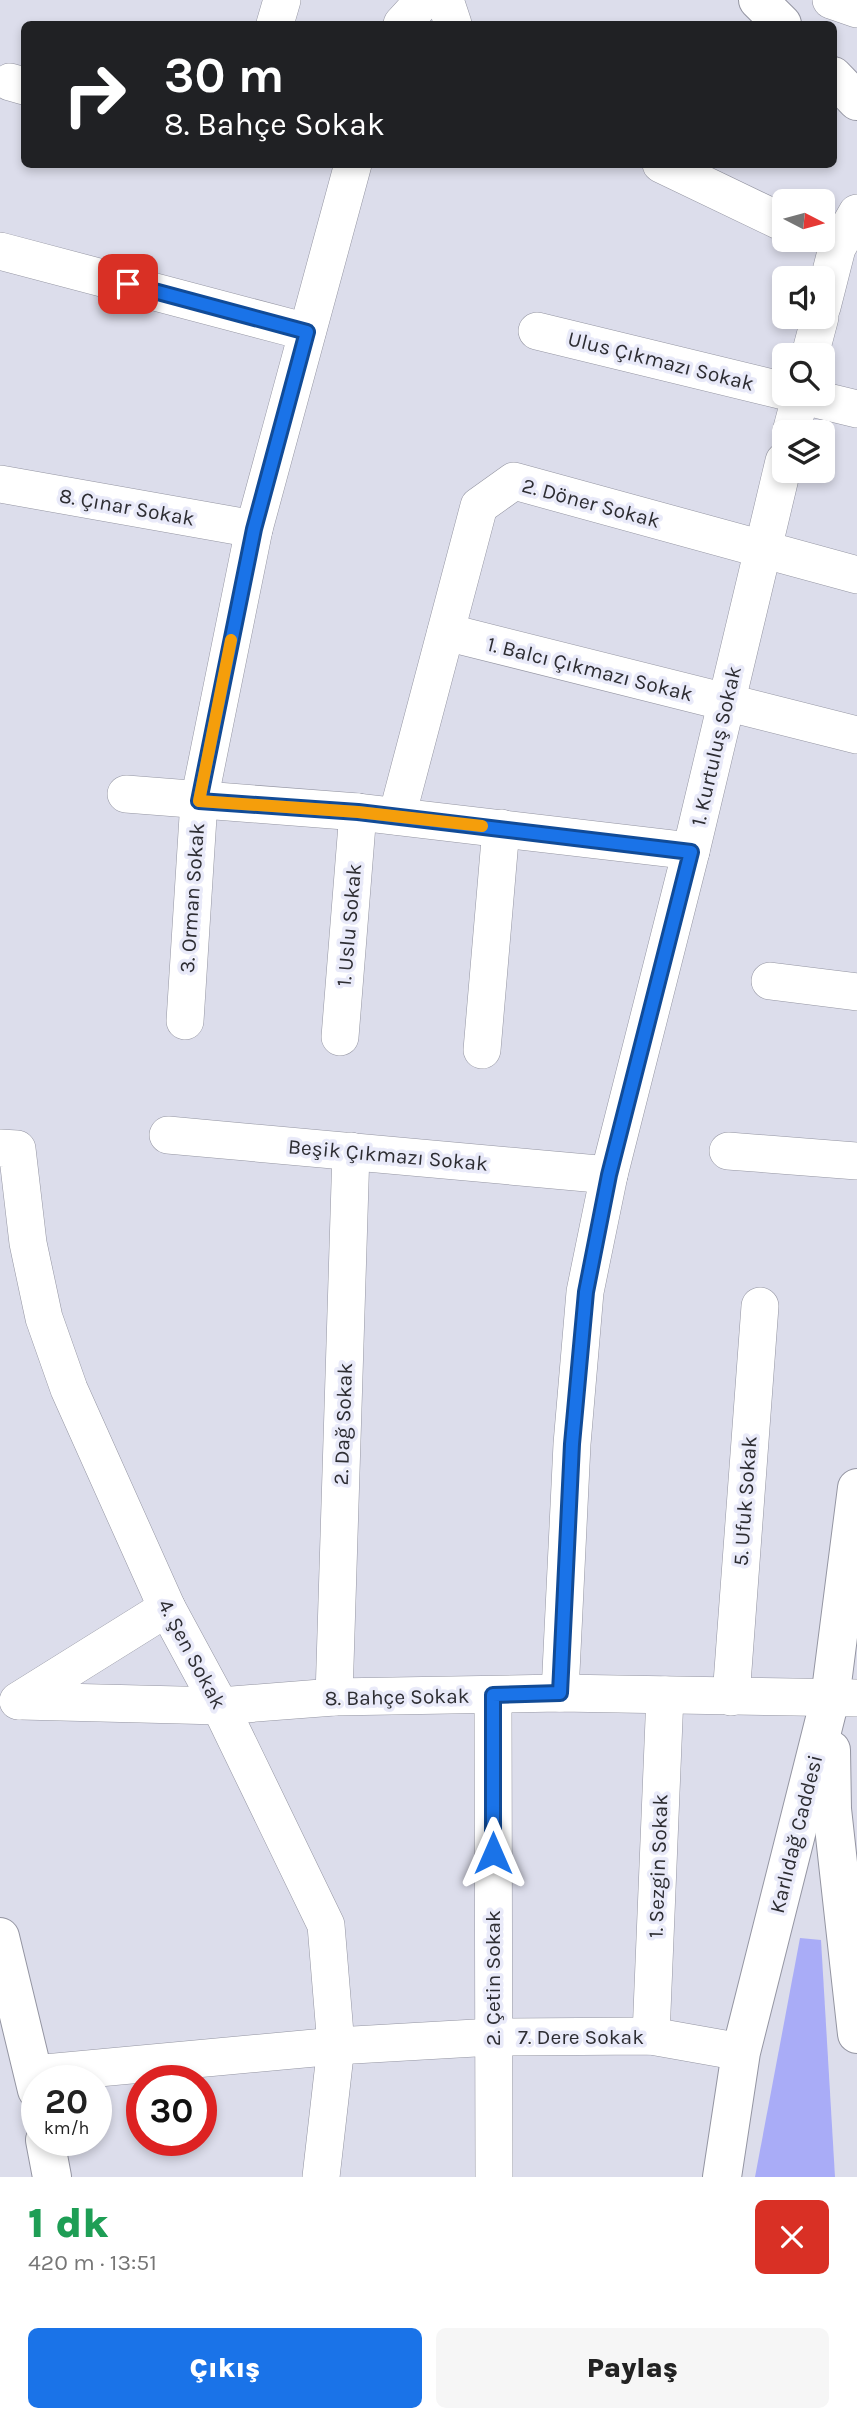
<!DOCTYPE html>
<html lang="tr">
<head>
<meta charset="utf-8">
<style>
  :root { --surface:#fff; --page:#f6f6f6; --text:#222; --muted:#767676; --accent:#1a73e8 }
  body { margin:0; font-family:Karla,sans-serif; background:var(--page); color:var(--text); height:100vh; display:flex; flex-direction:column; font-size:26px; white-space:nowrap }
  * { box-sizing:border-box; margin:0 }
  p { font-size:23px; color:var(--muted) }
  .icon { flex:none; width:38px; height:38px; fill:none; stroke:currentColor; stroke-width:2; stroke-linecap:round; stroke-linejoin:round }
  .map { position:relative; height:2177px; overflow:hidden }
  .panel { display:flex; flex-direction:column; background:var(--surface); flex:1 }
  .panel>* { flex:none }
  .guide { position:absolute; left:21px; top:21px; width:816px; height:147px; border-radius:10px; box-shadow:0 4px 10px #0003; background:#202124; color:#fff; overflow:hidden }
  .needle { width:46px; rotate:96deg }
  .controls { position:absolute; left:772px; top:189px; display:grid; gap:14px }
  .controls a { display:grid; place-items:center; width:63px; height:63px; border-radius:10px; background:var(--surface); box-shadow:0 4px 10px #0003; font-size:35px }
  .speed { position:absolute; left:21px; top:2065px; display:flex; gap:14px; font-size:35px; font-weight:700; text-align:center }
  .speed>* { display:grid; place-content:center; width:91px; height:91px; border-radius:50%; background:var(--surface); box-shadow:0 4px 10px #0003; line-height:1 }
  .speed small { font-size:18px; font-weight:400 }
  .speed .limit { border:10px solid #d22; background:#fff; color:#111 }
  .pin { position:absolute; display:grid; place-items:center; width:60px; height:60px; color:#fff; margin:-30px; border-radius:14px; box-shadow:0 4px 10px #0006 }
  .me { position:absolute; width:77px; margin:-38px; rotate:0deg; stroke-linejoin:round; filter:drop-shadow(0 0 5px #0008) }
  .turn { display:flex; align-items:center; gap:24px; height:147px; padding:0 28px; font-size:32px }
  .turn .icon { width:91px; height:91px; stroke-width:2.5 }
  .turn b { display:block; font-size:49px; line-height:60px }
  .round { display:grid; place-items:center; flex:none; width:74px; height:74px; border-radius:10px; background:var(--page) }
  .headline { display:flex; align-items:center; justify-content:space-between; height:119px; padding:0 28px }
  h1 { font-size:42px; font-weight:800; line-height:52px; color:#1e9e55 }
  .action { display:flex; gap:14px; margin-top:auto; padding:14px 28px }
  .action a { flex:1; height:80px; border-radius:10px; background:var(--accent); color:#fff; font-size:28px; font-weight:800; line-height:80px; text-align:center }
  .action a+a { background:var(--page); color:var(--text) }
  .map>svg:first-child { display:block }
  .green { fill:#a9acf7 }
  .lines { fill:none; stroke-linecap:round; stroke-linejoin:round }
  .minor-casing { stroke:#9495a2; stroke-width:38 }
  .secondary-casing { stroke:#9495a2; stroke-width:40 }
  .minor { stroke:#fff; stroke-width:37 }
  .secondary { stroke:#fff; stroke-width:38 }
  .route-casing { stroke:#114b97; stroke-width:18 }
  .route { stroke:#1a73e8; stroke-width:12 }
  .slow { stroke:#f59e0b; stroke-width:12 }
  .labels { text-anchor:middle; stroke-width:7; stroke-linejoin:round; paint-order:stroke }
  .street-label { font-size:21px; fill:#2d2d32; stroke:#e9eaf9 }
</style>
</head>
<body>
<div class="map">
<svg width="857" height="2177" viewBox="0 0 857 2177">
  <rect width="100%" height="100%" fill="#dcddeb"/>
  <!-- green -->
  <path class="green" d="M800,1938L821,1940L835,2177H755Z"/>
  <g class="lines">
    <!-- minor casing -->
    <g class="minor-casing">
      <g id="minor">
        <path d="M445,0L453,24"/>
        <path d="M831,0L857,9"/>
        <path d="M275,24L282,0"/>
        <path d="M402,24L424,0"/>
        <path d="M10,82L24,86"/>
        <path d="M661,164L784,223"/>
        <path d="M0,251L307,332"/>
        <path d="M822,307L837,248L857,213"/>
        <path d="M537,331L784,391"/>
        <path d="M810,355L820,317"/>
        <path d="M795,394L857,409"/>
        <path d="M791,432L801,394"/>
        <path d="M0,484L254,529"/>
        <path d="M446,632L857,735"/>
        <path d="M126,794L358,812L691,851"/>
        <path d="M397,816L479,506L514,481L857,575"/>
        <path d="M770,981L857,992"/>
        <path d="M185,1021L199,801L254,529L353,164"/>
        <path d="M340,1037L358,812"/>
        <path d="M482,1050L501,828"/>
        <path d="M168,1135L609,1175"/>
        <path d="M0,1148L17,1149L28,1243L44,1318L69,1389L167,1608L220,1706L326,1925L336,2046L321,2177"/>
        <path d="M728,1151L857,1161"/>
        <path d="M560,1693L572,1444L585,1292L609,1175L691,851L784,461"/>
        <path d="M493,1695L494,2177"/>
        <path d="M334,1697L351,1151"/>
        <path d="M731,1697L760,1306"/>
        <path d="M18,1701L167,1608"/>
        <path d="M21,1701L220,1706L334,1697L560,1693L857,1698"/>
        <path d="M651,2036L665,1695"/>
        <path d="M34,2074L336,2046L493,2037L651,2036L741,2052"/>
      </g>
    </g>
    <!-- secondary casing -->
    <g class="secondary-casing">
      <g id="secondary">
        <path d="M758,0L782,24"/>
        <path d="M833,76L857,101"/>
        <path d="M831,1750L832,1809L857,2034"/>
        <path d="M0,1937L37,2090"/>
        <path d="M45,2140L52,2177"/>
        <path d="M722,2177L741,2052L830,1699L857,1488"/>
      </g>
    </g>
    <!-- minor -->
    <use href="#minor" class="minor"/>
    <!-- secondary -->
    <use href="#secondary" class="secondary"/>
  </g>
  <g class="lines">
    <!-- route casing -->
    <g class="route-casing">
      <path id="route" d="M128,284L307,332L254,529L199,801L358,812L691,852L609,1175L586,1292L572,1444L560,1693L493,1695V1853"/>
    </g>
    <!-- route -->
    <use href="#route" class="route"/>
    <!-- slow -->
    <path class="slow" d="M231,640L199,801L358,812L482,826"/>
  </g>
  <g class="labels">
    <!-- street labels -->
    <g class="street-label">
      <text transform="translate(661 361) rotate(14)" y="7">Ulus Çıkmazı Sokak</text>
      <text transform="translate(591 503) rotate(15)" y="7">2. Döner Sokak</text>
      <text transform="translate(127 507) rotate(10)" y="7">8. Çınar Sokak</text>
      <text transform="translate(590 669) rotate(14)" y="7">1. Balcı Çıkmazı Sokak</text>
      <text transform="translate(716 746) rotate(-77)" y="7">1. Kurtuluş Sokak</text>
      <text transform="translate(192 898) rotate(-86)" y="7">3. Orman Sokak</text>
      <text transform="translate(349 925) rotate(-85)" y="7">1. Uslu Sokak</text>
      <text transform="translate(388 1155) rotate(5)" y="7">Beşik Çıkmazı Sokak</text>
      <text transform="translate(343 1424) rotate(-88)" y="7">2. Dağ Sokak</text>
      <text transform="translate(745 1501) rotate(-86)" y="7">5. Ufuk Sokak</text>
      <text transform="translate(192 1654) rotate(62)" y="7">4. Şen Sokak</text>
      <text transform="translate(397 1697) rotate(-1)" y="7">8. Bahçe Sokak</text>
      <text transform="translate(796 1834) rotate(-76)" y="7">Karlıdağ Caddesi</text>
      <text transform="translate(658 1866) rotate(-88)" y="7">1. Sezgin Sokak</text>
      <text transform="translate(493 1978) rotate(-90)" y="7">2. Çetin Sokak</text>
      <text x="581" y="2044">7. Dere Sokak</text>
    </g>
  </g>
</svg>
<div class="controls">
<a><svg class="needle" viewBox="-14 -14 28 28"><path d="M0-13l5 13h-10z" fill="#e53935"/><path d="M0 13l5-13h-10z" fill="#767676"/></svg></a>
<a><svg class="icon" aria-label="sound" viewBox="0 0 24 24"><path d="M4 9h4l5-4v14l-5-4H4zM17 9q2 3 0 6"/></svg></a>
<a><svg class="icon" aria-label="search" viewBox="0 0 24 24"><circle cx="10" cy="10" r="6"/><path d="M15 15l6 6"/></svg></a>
<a><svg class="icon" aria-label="layers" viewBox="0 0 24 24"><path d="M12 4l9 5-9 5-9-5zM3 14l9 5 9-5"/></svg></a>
</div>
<div class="speed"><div>20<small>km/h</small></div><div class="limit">30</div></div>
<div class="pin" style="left:128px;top:284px;background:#d93025"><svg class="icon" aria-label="arrive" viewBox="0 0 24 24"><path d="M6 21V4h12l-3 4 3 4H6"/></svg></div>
<svg class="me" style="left:493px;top:1853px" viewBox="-20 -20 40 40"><path d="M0-17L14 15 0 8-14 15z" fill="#1a73e8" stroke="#fff" stroke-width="4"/></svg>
<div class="guide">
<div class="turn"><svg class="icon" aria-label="right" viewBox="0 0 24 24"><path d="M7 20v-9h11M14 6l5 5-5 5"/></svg><div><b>30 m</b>8. Bahçe Sokak</div></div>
</div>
</div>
<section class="panel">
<div class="headline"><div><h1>1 dk</h1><p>420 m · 13:51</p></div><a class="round" style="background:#d93025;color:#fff"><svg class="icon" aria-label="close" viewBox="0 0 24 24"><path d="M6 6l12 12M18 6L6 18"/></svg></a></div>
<div class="action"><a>Çıkış</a><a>Paylaş</a></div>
</section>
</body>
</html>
